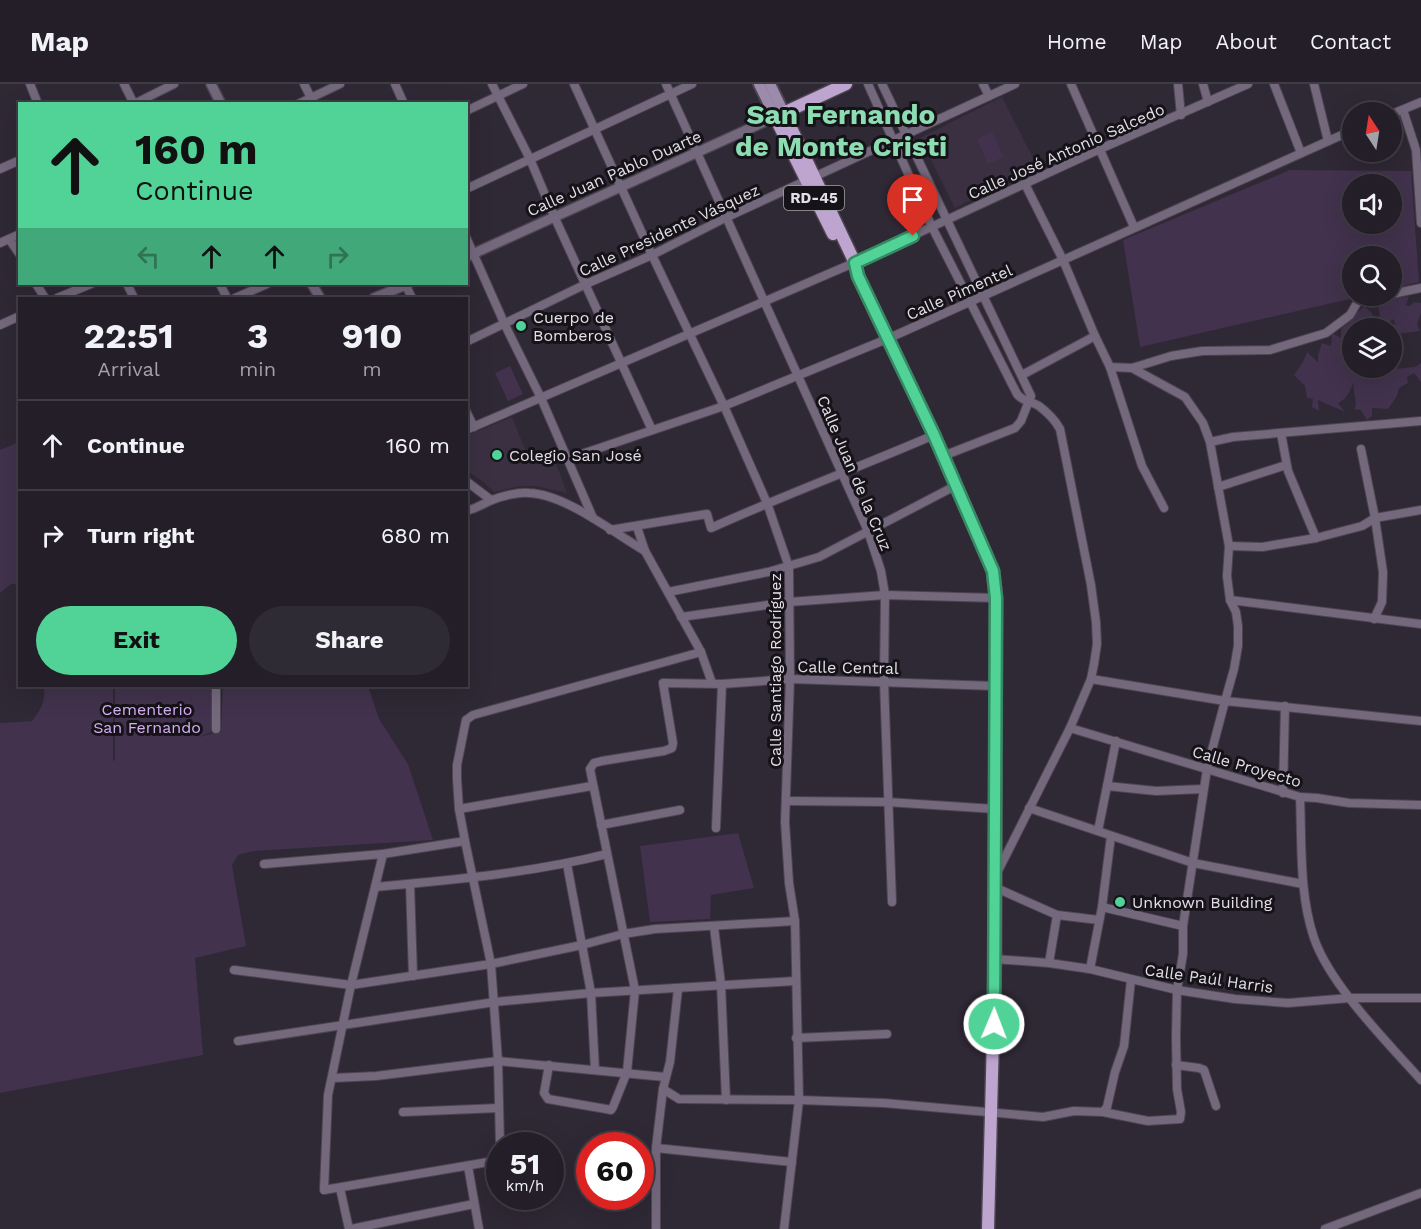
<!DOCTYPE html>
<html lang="en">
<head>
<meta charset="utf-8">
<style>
  :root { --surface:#231e28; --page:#2f2b34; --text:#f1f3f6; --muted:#a3a2a8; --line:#403c45; --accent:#51d398 }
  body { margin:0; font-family:"Work Sans",sans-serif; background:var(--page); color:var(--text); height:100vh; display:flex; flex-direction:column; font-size:22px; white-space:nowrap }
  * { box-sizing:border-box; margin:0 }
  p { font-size:20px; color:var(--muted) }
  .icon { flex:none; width:33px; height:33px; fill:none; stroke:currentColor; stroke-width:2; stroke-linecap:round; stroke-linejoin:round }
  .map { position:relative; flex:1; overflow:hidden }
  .sheet { position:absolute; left:18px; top:213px; width:450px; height:390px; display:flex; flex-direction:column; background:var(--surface); border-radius:0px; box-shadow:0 6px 24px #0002,0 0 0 2px var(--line) }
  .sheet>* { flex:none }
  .hud { position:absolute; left:18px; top:18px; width:450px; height:183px; border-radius:0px; box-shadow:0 6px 24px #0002,0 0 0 2px var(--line); background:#51d398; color:#111; overflow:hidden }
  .needle { width:39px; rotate:348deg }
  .fabs { position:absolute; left:1342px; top:18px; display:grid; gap:12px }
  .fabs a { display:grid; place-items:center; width:60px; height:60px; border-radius:50%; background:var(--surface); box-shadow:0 6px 24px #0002,0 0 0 2px var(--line); font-size:30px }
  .speed { position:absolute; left:486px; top:1048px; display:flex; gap:12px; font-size:30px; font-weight:700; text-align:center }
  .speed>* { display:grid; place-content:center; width:78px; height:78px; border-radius:50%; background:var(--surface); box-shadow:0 6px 24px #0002,0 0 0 2px var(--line); line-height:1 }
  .speed small { font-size:15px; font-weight:400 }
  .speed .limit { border:9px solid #d22; background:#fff; color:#111 }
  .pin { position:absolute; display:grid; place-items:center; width:51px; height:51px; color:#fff; margin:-62px -26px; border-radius:50% 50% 50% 0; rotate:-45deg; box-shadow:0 0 6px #0007 }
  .pin .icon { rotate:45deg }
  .me { position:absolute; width:66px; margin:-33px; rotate:1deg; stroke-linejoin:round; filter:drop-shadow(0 0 4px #0008) }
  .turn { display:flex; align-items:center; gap:21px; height:126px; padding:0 18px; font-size:27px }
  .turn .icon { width:78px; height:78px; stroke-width:2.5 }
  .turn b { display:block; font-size:42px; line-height:51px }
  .lanes { display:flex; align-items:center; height:57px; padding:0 18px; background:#0003; justify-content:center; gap:30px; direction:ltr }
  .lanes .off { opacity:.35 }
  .eta { display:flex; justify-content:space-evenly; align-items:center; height:102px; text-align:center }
  .eta b { font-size:36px; font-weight:700; line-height:42px }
  .action { display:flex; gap:12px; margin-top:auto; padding:12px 18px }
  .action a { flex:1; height:69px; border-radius:36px; background:var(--accent); color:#111; font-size:24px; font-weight:700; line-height:69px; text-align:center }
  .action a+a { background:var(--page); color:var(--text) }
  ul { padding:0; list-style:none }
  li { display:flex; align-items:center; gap:18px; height:90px; padding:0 18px; border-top:2px solid var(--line) }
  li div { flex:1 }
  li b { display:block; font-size:22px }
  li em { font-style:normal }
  header { display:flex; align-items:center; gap:36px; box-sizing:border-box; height:84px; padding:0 30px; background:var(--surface); border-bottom:2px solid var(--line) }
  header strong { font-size:28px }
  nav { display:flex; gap:33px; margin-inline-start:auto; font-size:21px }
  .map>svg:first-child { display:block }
  .built { fill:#3a3042 }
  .green { fill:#42324d; fill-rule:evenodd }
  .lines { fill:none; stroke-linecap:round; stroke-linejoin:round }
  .minor-casing { stroke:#4c4551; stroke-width:10 }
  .tertiary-casing { stroke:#4c4551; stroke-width:12 }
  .secondary-casing { stroke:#4c4551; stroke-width:14 }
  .primary-casing { stroke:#4c4551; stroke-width:15 }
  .minor { stroke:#74687d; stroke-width:8 }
  .tertiary { stroke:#74687d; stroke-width:9 }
  .secondary { stroke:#9d8bab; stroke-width:10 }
  .primary { stroke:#bda5cf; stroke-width:12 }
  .route-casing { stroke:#358963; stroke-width:15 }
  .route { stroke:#51d398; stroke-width:10 }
  .poi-dot { fill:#51d398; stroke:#151218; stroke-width:2 }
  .labels { text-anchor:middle; stroke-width:6; stroke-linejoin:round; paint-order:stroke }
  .shield { fill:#151218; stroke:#a5a1a9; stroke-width:1.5 }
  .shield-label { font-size:15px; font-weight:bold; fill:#e3dee7 }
  .street-label { font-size:16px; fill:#e3dee7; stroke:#151218 }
  .poi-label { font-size:16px; fill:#e3dee7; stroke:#151218; text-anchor:start }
  .park-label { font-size:16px; fill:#d6aef4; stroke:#151218 }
  .town-label { font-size:28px; font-weight:bold; fill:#8cddb2; stroke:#151218 }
</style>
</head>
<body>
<header>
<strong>Map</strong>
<nav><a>Home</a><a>Map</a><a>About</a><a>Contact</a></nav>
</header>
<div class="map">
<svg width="1421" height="1145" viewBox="0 0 1421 1145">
  <rect width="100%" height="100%" fill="#2f2835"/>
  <!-- built -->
  <g class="built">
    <path d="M1002,13L1037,82L955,124L920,54Z"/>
    <path d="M512,333L529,375L551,366L567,409L536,402H519L494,408L481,396L467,387L466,352Z"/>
  </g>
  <!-- green -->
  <g class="green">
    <path d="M992,48L1004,73L988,80L977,55Z"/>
    <path d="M1290,86L1411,87L1419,198L1392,205V172H1353V212H1363L1140,263L1123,156ZM1353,100H1392V140H1353Z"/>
    <path d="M1409,212L1406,221L1410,222L1414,218L1421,219V229L1417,241L1420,247L1396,250L1394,235L1389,238V244H1353V284H1374L1375,287L1415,283L1421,279V298L1414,289L1407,293L1408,299L1399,304L1397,312L1388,325L1372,324V332L1367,336L1361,326L1354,325L1356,321L1353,299C1351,306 1346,316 1338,319L1345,328C1336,323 1327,321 1318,316L1319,327L1312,323L1313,315L1307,314L1305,302L1294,291L1303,278L1307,268L1318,278V271L1322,259L1331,262L1332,249L1341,254V245L1364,222L1372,229L1375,238L1380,232L1377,216Z"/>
    <path d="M510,282L523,310L508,317L495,289Z"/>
    <path d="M19,358V500H11L0,509V366Z"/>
    <path d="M44,602H113V677L115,676V602H212L211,648L199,653L221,647L223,602H368L379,635L408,680L433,756L253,767L238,771L232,781L246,862L195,874L203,971L0,1009V639L32,637C41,625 46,617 44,602Z"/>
    <path d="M738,749L754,804L711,811L710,835L650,838L640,762Z"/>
  </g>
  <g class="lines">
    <!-- minor casing -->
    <g class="minor-casing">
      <g id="minor">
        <path d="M30,0L38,20"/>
        <path d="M124,0L134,20"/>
        <path d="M304,0L314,20"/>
        <path d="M395,0L404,20"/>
        <path d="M492,0L530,75L554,132L652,346"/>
        <path d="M574,0L652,171L724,322L767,419L789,483L790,595L785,738L789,799L795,837L799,1016L784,1145"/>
        <path d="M666,0L868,447L881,487L885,511L884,597L892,818"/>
        <path d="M868,0L932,143L1017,310C1023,318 1031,317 1039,322C1047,328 1055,336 1060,345L1091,501L1096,538L1097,560L1094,580L1091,595L1070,644L998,787"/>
        <path d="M882,0L1031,312L1021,337L1015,344L943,372"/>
        <path d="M983,0L989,12"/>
        <path d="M1071,0L1134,143"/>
        <path d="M1178,0L1181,31"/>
        <path d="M1203,0L1208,18"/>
        <path d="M1274,0L1301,69"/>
        <path d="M1314,0L1328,57"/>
        <path d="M134,20L174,0"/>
        <path d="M298,20L340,0"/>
        <path d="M1403,26L1416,66L1421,139"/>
        <path d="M466,27L523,0"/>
        <path d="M1392,30L1421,18"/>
        <path d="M0,85L20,76"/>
        <path d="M1025,100L1063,176L1095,252L1110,283L1142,382L1164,424"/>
        <path d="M466,105L692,0"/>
        <path d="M466,153L505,241L541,314L593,434"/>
        <path d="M9,155L20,171"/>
        <path d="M0,159L20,150"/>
        <path d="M36,200L45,214"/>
        <path d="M127,200L134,214"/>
        <path d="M220,200L227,214"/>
        <path d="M405,200L412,214"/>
        <path d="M1392,210L1421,204"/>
        <path d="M57,214L91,200"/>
        <path d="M235,214L267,200"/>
        <path d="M0,241L20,232"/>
        <path d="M466,258L586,200L652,171L725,134L1015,0"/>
        <path d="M1110,283L1132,284L1171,272L1202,267L1270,266L1326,249L1350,231L1357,219L1361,216L1384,212"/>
        <path d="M1022,291L1095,252"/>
        <path d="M466,327L474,343"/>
        <path d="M466,346L849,181L1100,65L1248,0"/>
        <path d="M1281,349L1288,387L1316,454"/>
        <path d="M1210,358L1233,353L1421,337"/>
        <path d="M1361,365L1375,434L1383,488L1382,518L1374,535"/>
        <path d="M567,375L724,322L887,255L1353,46"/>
        <path d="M466,397L491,416"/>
        <path d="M1218,403L1286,381"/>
        <path d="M466,427C478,424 482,420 492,416C502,412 518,408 529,409C565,410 614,449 645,467"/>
        <path d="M637,443L645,467L701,568L712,599"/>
        <path d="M610,446L707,430L711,444C784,411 860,383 934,351"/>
        <path d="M1229,462L1262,463L1316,454L1362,442L1375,434L1421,426"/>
        <path d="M668,508L768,488L819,473L955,402"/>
        <path d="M1230,516L1421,540"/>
        <path d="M681,533L789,518L885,511L996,514"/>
        <path d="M1091,595L1225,617L1234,585L1238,562V542L1236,528L1230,516L1227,492L1229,462L1210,358L1203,339L1185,313L1132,284"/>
        <path d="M1070,644L1300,713L1317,714L1349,719L1421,721"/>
        <path d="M216,645V602"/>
        <path d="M1107,702L1156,707L1203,705"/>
        <path d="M1283,709L1285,622"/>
        <path d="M1300,713C1302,760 1299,810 1314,854C1330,901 1388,959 1421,996"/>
        <path d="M787,717L887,718L995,725"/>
        <path d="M1029,724L1193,779L1303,800"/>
        <path d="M459,725L592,702"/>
        <path d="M601,741L680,726"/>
        <path d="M716,744L722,600"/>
        <path d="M1098,747L1116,657"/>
        <path d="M264,780L383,770"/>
        <path d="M567,780L591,909L595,986"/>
        <path d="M410,800L413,892"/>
        <path d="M375,803L383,770L465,757"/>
        <path d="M994,803L1057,831L1099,836"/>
        <path d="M1102,823L1183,842"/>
        <path d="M714,843L721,900L726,1016"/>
        <path d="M995,875L1049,879L1090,885L1177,906L1235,915L1288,919L1350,914H1421"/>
        <path d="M1049,879L1057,831"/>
        <path d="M1090,885L1102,823L1111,752"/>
        <path d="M234,886L351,901L491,880L582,861L623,850L655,845L795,837"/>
        <path d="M796,954L887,950"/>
        <path d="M238,957L495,918L591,909L795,897"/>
        <path d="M549,981L544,1009L548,1015L606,1025L611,1026L613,1023L627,988L635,906L590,685L594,679L602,677L664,667L672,664L673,659L663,599L722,600L790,595L995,602"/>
        <path d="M1176,981L1199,984L1204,986L1216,1022"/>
        <path d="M333,994L376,992L498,977L665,993"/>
        <path d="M663,1005L679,1015L799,1016L884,1019L1043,1033L1074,1027L1103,1028L1107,1023L1115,988L1124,962L1131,896"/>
        <path d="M403,1028L499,1024"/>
        <path d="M1103,1028L1148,1037L1180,1035L1181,1028L1177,1005L1176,953L1177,906L1183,870V842L1207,685L1225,617L1421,637"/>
        <path d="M500,1062L498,977L491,880L465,757L459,725L457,695V681L466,636L473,631L701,568"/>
        <path d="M656,1064L792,1078"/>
        <path d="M500,1076L324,1106L328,1011L351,901L375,803C453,796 531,789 607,770"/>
        <path d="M468,1082L479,1145"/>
        <path d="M340,1104L349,1145"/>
        <path d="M351,1145L474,1120"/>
        <path d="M656,1145V1064L663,1005L670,978L678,905"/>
        <path d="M1325,1145L1421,1109"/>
      </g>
    </g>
    <!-- tertiary casing -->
    <g class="tertiary-casing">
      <g id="tertiary">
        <path d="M211,0L221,20"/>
        <path d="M466,173L775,33"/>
        <path d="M312,200L320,214"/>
        <path d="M374,214L408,200"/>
      </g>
    </g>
    <!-- secondary casing -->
    <g class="secondary-casing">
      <g id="secondary">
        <path d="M759,0L775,33"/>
        <path d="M770,0L784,29"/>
      </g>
    </g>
    <!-- primary casing -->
    <g class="primary-casing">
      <g id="primary">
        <path d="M784,29L855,179L858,192L934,351L993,487L996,514L995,875L988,1145"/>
        <path d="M833,150L775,33L846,0"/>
      </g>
    </g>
    <!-- minor -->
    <use href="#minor" class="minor"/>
    <!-- tertiary -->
    <use href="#tertiary" class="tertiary"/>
    <!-- secondary -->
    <use href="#secondary" class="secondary"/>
    <!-- primary -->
    <use href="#primary" class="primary"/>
  </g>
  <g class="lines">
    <!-- route casing -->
    <g class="route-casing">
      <path id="route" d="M913,152L855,179L858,192L934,351L993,487L996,514L994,940"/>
    </g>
    <!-- route -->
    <use href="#route" class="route"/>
  </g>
  <!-- markers -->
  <g class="poi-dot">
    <circle cx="521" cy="242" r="6"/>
    <circle cx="497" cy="371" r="6"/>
    <circle cx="1120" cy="818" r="6"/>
  </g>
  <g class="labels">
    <!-- shield labels -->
    <rect class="shield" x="784" y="102" width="60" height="24" rx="4.5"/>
    <g class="shield-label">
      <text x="814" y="119">RD-45</text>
    </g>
    <!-- street labels -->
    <g class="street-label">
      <text transform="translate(1066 67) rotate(-24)" y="6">Calle José Antonio Salcedo</text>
      <text transform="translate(614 89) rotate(-24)" y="6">Calle Juan Pablo Duarte</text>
      <text transform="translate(669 146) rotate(-25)" y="6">Calle Presidente Vásquez</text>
      <text transform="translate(959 208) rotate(-24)" y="6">Calle Pimentel</text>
      <text transform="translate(855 389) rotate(67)" y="6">Calle Juan de la Cruz</text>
      <text transform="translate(848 583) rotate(1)" y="6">Calle Central</text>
      <text transform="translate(775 586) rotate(-90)" y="6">Calle Santiago Rodríguez</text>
      <text transform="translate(1247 682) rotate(16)" y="6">Calle Proyecto</text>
      <text transform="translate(1209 894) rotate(8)" y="6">Calle Paúl Harris</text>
    </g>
    <!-- poi labels -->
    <g class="poi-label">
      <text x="533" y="239">Cuerpo de<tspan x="533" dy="18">Bomberos</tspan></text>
      <text x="509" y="377">Colegio San José</text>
      <text x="1132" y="824">Unknown Building</text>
    </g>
    <!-- park labels -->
    <g class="park-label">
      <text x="147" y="631">Cementerio<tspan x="147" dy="18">San Fernando</tspan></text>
    </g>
    <!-- town labels -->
    <g class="town-label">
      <text x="841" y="40">San Fernando<tspan x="841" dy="32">de Monte Cristi</tspan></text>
    </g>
  </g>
</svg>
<div class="fabs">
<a><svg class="needle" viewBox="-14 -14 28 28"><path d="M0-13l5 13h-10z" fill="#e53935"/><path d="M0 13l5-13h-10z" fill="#a3a2a8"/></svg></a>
<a><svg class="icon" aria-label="sound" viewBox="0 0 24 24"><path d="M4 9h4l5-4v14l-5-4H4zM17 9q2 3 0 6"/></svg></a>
<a><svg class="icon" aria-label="search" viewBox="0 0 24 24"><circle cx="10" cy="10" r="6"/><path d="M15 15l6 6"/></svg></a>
<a><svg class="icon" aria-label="layers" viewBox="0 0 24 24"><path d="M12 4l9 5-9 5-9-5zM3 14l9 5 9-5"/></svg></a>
</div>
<div class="speed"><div>51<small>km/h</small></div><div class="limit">60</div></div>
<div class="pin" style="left:913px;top:152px;background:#d93025"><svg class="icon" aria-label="arrive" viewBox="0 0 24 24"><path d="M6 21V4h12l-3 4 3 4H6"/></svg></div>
<svg class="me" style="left:994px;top:940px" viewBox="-20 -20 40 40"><circle r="17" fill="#51d398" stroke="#fff" stroke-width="3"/><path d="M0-11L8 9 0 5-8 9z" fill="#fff"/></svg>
<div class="hud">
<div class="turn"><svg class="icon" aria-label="ahead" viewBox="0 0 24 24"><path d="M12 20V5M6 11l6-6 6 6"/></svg><div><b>160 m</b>Continue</div></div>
<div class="lanes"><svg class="icon off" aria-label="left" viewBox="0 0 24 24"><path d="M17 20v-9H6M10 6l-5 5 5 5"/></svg><svg class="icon" aria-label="ahead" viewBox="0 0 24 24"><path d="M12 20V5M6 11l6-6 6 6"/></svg><svg class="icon" aria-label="ahead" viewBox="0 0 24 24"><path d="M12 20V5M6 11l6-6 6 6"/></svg><svg class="icon off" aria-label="right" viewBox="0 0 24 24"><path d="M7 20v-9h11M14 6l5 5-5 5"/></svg></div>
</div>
<section class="sheet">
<div class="eta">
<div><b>22:51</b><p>Arrival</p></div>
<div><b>3</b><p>min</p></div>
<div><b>910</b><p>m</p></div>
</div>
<ul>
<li><svg class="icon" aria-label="ahead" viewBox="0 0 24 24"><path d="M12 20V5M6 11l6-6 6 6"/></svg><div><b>Continue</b></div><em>160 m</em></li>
<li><svg class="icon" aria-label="right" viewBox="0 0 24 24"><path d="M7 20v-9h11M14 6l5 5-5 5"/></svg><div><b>Turn right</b></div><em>680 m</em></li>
</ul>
<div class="action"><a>Exit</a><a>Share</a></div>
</section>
</div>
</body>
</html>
